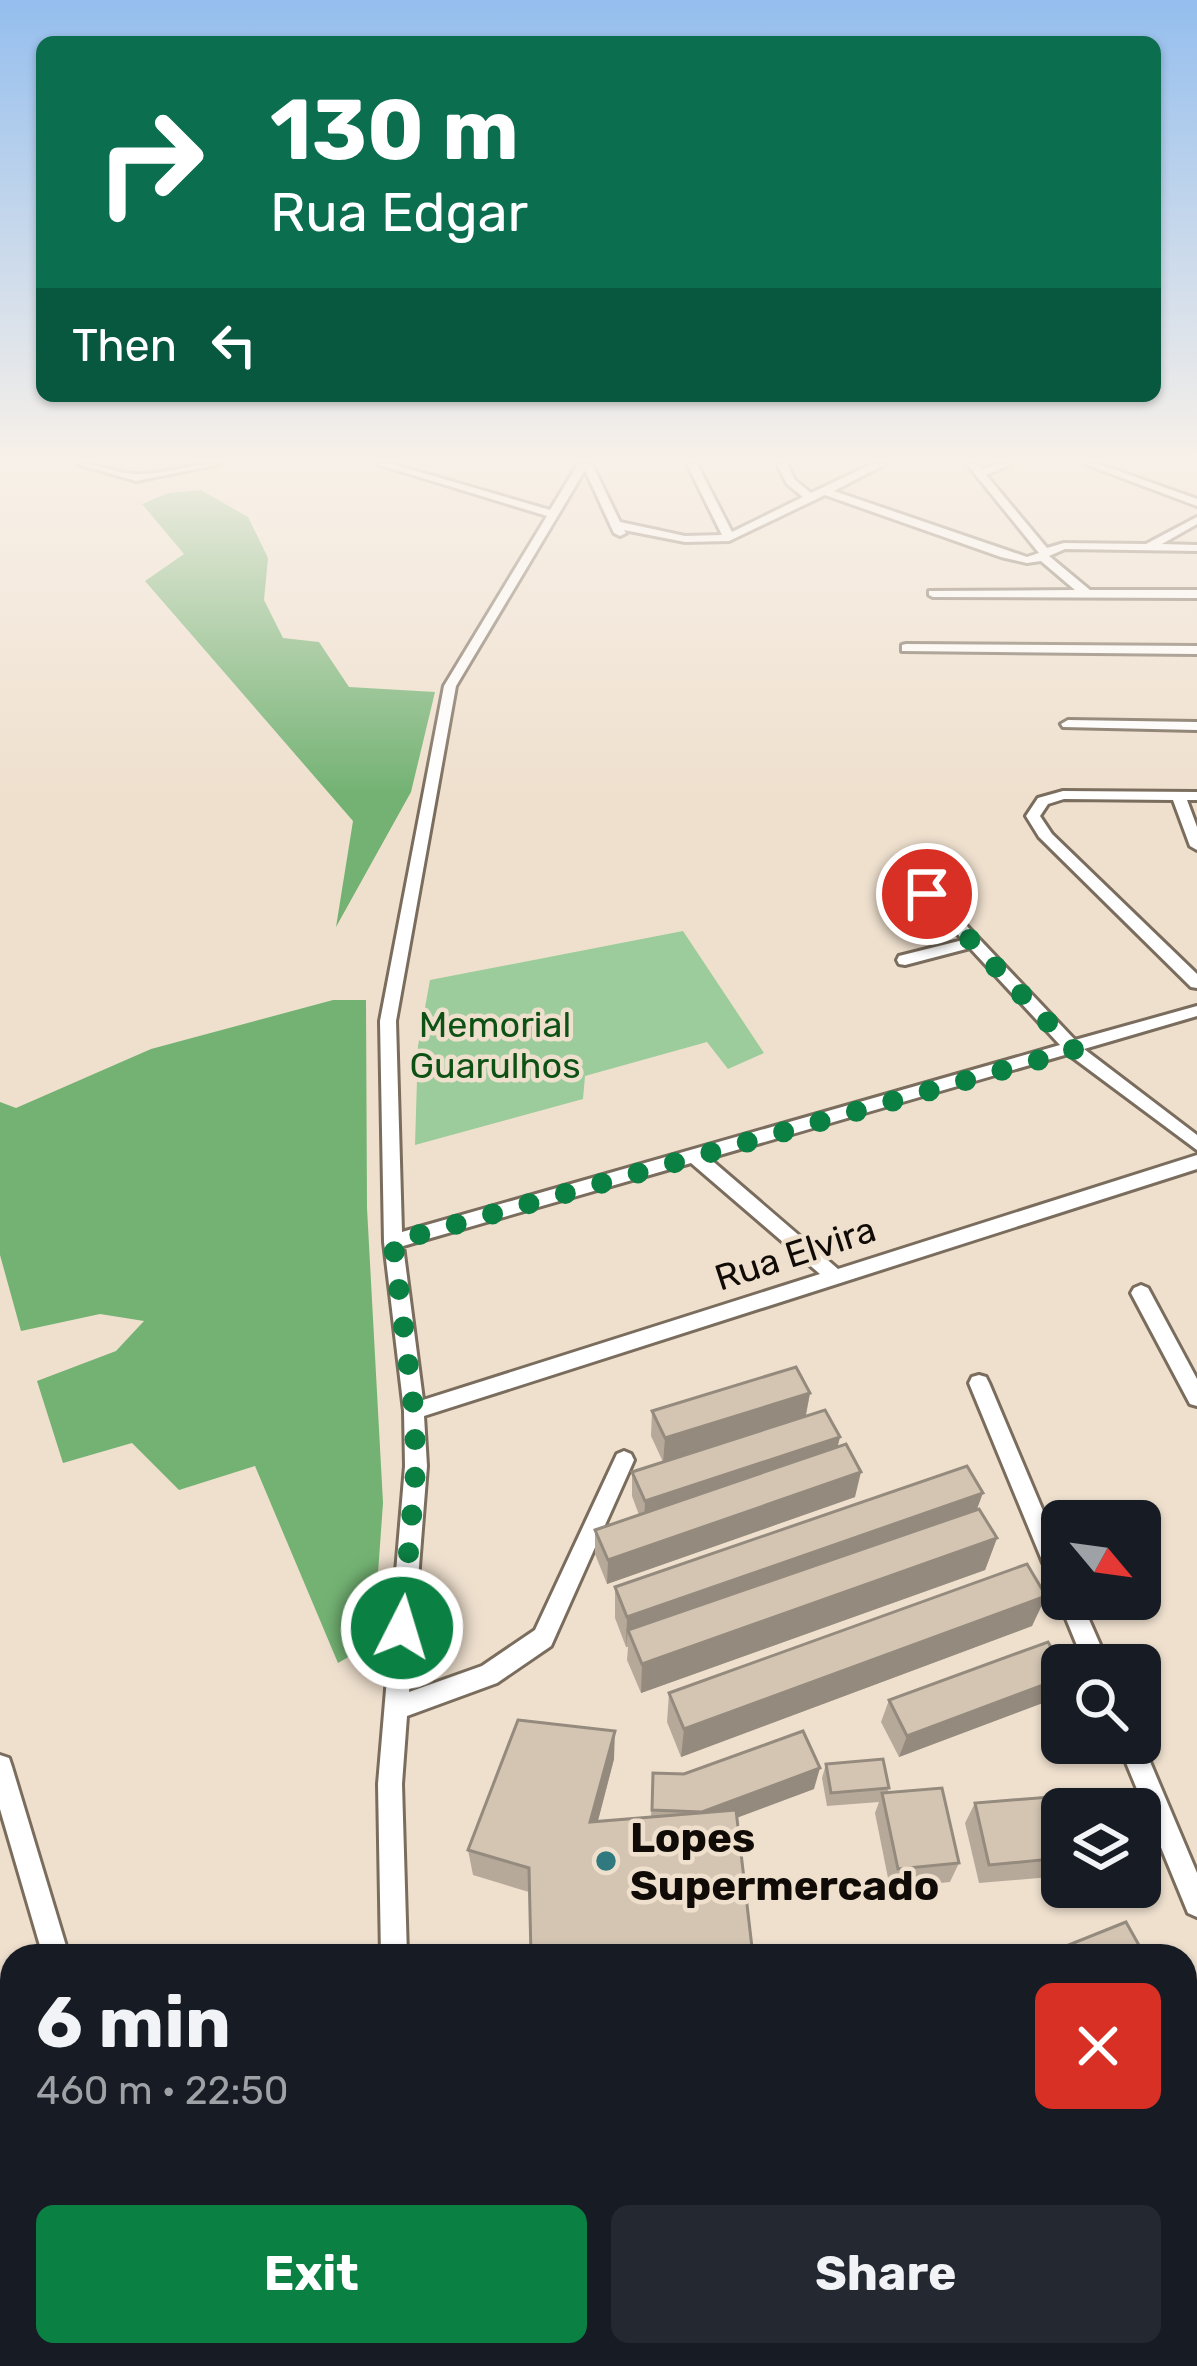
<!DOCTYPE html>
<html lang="en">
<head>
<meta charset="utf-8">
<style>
  :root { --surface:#171b24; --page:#242831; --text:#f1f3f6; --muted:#9ea1a6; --accent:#0b8043 }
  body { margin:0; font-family:Rubik,sans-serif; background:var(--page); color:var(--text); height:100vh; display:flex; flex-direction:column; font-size:45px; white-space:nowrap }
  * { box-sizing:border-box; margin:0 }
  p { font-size:39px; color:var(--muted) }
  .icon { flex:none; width:66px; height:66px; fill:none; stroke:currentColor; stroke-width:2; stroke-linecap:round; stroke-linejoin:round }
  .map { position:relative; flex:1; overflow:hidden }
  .side { position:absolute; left:0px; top:1944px; width:1197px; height:423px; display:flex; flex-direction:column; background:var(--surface); border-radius:36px 36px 0 0; box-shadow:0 3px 9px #0004 }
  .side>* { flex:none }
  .top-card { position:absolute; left:36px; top:36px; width:1125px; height:366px; border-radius:18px; box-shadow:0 3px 9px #0004; background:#0b6e4f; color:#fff; overflow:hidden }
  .needle { width:78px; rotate:119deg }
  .tools { position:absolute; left:1041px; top:1500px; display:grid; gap:24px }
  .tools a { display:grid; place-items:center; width:120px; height:120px; border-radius:18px; background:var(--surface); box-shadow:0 3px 9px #0004; font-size:60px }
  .pin { position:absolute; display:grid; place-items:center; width:102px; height:102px; color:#fff; margin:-51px; border:6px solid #fff; border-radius:50%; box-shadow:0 3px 12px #0007 }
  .me { position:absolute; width:132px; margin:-66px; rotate:5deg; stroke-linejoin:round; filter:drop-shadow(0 0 9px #0008) }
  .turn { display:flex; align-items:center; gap:42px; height:252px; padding:0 36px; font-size:54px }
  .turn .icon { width:156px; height:156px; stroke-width:2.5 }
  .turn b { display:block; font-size:84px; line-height:102px }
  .then { display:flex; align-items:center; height:114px; padding:0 36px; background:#0003; gap:24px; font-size:45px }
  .round { display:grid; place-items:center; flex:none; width:126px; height:126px; border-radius:18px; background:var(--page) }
  .summary { display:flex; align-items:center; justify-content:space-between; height:204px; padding:0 36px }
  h1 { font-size:72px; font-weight:700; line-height:90px }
  .primary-button { display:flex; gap:24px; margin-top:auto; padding:24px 36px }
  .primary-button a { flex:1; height:138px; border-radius:18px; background:var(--accent); color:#fff; font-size:48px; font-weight:700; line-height:138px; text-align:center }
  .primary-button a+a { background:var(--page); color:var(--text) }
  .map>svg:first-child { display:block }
  .green { fill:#9ccc9b }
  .forest { fill:#73b273 }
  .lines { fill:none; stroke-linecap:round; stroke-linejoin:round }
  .street-casing { stroke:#7a6d5d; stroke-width:6 }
  .street { fill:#fff; fill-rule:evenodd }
  .wall { fill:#b6a99a }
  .shaded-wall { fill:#948a7d }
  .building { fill:#d4c5b3; stroke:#948a7d; stroke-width:3 }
  .route { stroke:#0b8043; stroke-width:21; stroke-dasharray:0 37.8 }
  .poi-dot { fill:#30797e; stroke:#efe0ce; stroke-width:4.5 }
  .labels { text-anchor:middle; stroke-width:9; stroke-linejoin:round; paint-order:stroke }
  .park-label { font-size:36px; fill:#0d5115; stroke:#efe0ce }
  .street-label { font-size:36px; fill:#100b06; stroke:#efe0ce }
  .near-poi-label { font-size:42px; font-weight:bold; fill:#100b06; stroke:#efe0ce; text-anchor:start }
</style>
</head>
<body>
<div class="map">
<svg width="1197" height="2366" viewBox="0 0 1197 2366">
  <rect width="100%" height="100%" fill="#efe0ce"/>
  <!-- green -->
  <path class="green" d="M683,931L764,1053L728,1069L707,1042L585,1076L583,1099L415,1145L418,1046L430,980Z"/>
  <!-- forest -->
  <g class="forest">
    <path d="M201,490L248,517L268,558L264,600L283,638L319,642L349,687L435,692L411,792L336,927L353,821L145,581L184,554L142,504L168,493Z"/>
    <path d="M333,1000H366L367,1208L383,1503L373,1643L338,1663L255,1466L179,1490L132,1443L63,1463L37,1381L116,1351L144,1321L100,1314L21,1331L0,1255V1102L16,1108L151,1049Z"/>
  </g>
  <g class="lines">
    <!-- street casing -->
    <g class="street-casing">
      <g id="street">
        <path d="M78,464C98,463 115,473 134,474C159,476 192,463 220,464L136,481Z"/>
        <path d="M377,464H392L550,510L578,464H592L620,522L685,536L722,535L687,464H697L732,532L803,497L787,484L777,464H787L795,480L811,493L872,464H885L834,491L1027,557L1039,553L967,464H977L982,469L997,464H1011L986,475L1047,548L1064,543L1146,544L1197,517V524L1162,544L1197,545V551L1065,549L1049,556L1090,590H1197V598L933,597L929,595V591L1075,590L1041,561L1027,563L1001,557L825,495L729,541L685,542L624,530L626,533L620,536L614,533L585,470L456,686L396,1021L402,1232L1060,1045L970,948L905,965L899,964L897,960L899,956L963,940L900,872L898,869L905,865L910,866L1075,1040L1197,1006V1016L1084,1049L1197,1135V1150L1068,1054L709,1158L838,1269L1197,1155V1169L424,1416L427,1466L409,1692L482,1666L535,1630L617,1454L624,1451L631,1454L634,1460L551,1646L497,1683L407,1716L402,1784L407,1956H381L378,1784L405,1466L404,1411L384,1242L380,1021L444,686L547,516ZM691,1163L820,1274L423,1400L403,1246Z"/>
        <path d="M1085,464H1099L1197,499V506Z"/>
        <path d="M906,644L1197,646V654L902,651V645Z"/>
        <path d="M1068,720L1197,722V730L1063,727L1061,724Z"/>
        <path d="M1063,791L1197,792V800H1187L1197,827V850L1190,846L1173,800L1064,799L1048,804L1040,816L1052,834L1197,974V988L1191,987L1039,837L1026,816L1038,798Z"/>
        <path d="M1141,1285L1148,1288L1197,1379V1406L1190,1404L1131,1293L1134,1288Z"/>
        <path d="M979,1375L986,1377L989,1383L1062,1556V1599H1080L1109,1665H1085L1058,1599L1061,1592L1054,1589L1051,1582L969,1383L972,1377Z"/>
        <path d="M1140,1738L1197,1873V1917L1188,1913L1118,1743H1140Z"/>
        <path d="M0,1755L9,1758L12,1767L69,1956H43L0,1809Z"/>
        <path d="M0,2028L12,2029V2057L0,2056Z"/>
        <path d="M1185,2265L1197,2269V2301L1185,2296Z"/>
        <path d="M12,2300V2334L0,2339V2305Z"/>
        <path d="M156,2355H186L190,2366H160Z"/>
        <path d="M577,2355H610L614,2366H581Z"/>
        <path d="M628,2355H658L660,2366H630Z"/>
        <path d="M760,2355H790L789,2366H759Z"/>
      </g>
    </g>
    <!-- street -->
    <use href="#street" class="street"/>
  </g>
  <!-- wall -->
  <g class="wall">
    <path d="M810,1393L806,1416L840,1437L837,1447L855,1497L607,1584L595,1554V1530L639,1515L632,1496V1472L663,1462L651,1436L652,1411Z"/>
    <path d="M977,1509L997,1538L985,1570L641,1693L627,1660L628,1647H626L615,1618V1587Z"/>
    <path d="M1046,1596L1032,1626L681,1757L667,1722L669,1693Z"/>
    <path d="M1056,1698L899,1757L881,1722L889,1700Z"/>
    <path d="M614,1759L598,1821L651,1817L653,1773L814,1789L529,1892L473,1875L468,1850Z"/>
    <path d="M826,1764L889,1788L887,1793L959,1863L950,1882L890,1888L875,1813L879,1802L827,1806L822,1778Z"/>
    <path d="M975,1803L1062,1809V1876L979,1883L965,1823Z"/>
  </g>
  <!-- shaded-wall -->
  <g class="shaded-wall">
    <path d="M810,1393L805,1418L663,1463L665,1438Z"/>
    <path d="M840,1437L834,1462L644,1525L645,1501Z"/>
    <path d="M861,1472L855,1497L607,1584L608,1560Z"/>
    <path d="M983,1493L971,1525L628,1630L626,1647L627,1617Z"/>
    <path d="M997,1538L985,1570L641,1693L642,1664Z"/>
    <path d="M1046,1596L1032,1626L681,1757L684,1729Z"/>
    <path d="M1062,1678V1686L1056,1698L899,1757L907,1736Z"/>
    <path d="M615,1731L614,1759L591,1847L590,1822Z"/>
    <path d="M820,1768L814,1789L699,1832L702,1812Z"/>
  </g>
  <!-- building -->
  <g class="building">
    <path d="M796,1367L810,1393L665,1438L652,1411Z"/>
    <path d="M825,1410L840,1437L645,1501L632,1472Z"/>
    <path d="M846,1444L861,1472L608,1560L595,1530Z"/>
    <path d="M967,1466L983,1493L627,1617L615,1587Z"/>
    <path d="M979,1509L997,1538L642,1664L628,1630Z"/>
    <path d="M1027,1564L1046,1596L684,1729L669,1693Z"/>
    <path d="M1048,1642L1062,1666V1678L907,1736L889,1700Z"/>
    <path d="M518,1720L615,1731L590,1822L736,1810L753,1956H531L529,1868L468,1850Z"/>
    <path d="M803,1731L820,1768L702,1812L652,1810L653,1773L684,1774Z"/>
    <path d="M883,1759L889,1788L831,1793L826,1764Z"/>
    <path d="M942,1788L959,1863L898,1869L882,1793Z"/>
    <path d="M1063,1796L1066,1809H1062V1858L989,1865L975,1803Z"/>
    <path d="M1126,1922L1145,1956H1059L1056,1950Z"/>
  </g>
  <!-- sky -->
  <linearGradient id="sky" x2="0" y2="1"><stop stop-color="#94beee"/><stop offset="0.58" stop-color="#f8f1e9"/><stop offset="1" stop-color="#f8f1e9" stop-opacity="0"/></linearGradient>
  <rect width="1197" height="795" fill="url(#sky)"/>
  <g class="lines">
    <!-- route -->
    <path class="route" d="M402,1628L416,1466L414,1411L393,1242L1074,1050L927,894"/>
  </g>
  <!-- markers -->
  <circle class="poi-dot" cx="606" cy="1861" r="12"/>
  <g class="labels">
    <!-- park labels -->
    <g class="park-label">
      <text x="495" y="1037">Memorial<tspan x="495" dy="41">Guarulhos</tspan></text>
    </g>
    <!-- street labels -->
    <g class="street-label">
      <text transform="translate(795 1253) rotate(-18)" y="13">Rua Elvira</text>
    </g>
    <!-- near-poi labels -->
    <g class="near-poi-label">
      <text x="630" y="1852">Lopes<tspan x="630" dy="48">Supermercado</tspan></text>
    </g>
  </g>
</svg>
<div class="tools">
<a><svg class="needle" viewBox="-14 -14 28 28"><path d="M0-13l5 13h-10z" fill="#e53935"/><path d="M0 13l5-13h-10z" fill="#9ea1a6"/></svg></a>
<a><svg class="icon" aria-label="search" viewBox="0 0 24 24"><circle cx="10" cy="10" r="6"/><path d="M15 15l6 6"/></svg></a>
<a><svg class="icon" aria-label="layers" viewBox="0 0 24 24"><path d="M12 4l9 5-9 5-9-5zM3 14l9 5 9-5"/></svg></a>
</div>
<div class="pin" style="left:927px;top:894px;background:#d93025"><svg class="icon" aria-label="arrive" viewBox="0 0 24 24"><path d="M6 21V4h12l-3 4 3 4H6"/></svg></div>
<svg class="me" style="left:402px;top:1628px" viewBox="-20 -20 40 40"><circle r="17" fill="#0b8043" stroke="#fff" stroke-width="3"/><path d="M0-11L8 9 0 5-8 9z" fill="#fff"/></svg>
<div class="top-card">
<div class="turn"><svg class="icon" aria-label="right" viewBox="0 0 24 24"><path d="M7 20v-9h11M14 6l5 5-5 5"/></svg><div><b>130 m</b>Rua Edgar</div></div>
<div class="then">Then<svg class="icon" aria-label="left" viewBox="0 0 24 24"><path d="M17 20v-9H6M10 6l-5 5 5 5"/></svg></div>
</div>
<section class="side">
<div class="summary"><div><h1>6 min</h1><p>460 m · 22:50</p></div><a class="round" style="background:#d93025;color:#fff"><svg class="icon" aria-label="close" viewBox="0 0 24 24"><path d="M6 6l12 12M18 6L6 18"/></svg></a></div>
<div class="primary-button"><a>Exit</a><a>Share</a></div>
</section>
</div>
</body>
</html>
